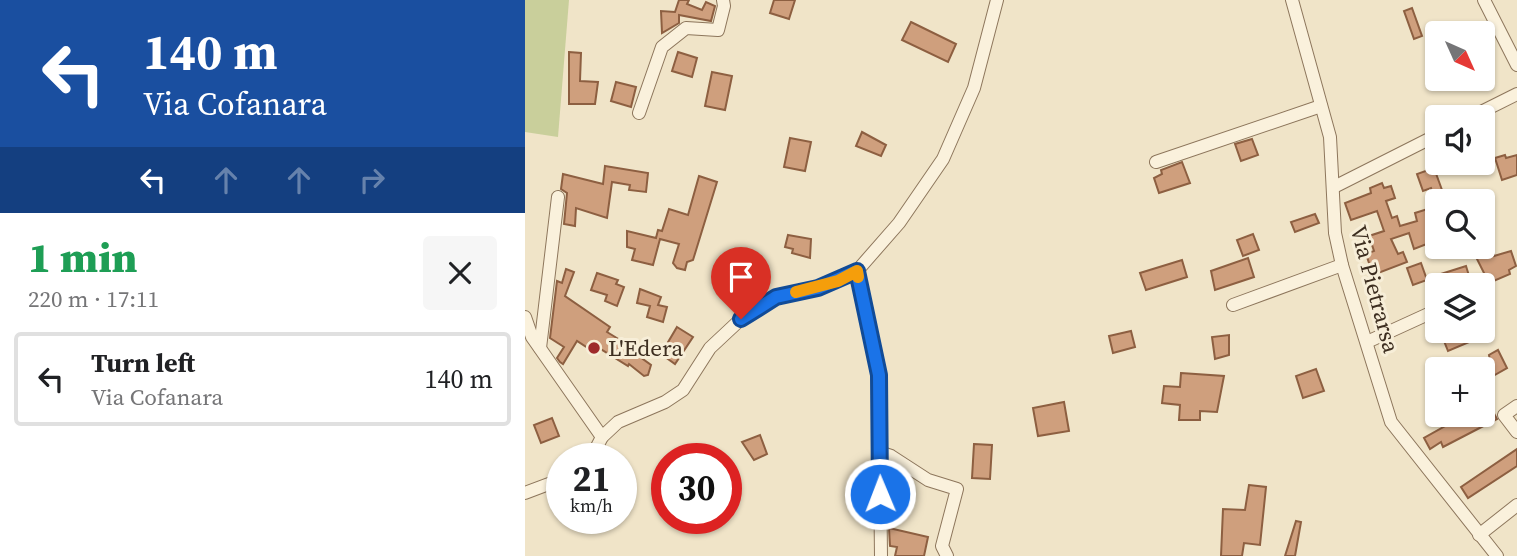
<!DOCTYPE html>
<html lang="en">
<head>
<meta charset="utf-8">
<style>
  :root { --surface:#fff; --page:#f6f6f6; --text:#202124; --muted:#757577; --line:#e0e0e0 }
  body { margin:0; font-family:"Source Serif 4",serif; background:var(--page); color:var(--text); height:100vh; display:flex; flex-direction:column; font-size:26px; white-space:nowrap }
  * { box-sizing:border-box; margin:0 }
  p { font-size:23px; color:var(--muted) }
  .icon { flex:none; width:38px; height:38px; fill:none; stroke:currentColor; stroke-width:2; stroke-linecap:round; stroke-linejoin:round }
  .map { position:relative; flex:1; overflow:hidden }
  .drawer { display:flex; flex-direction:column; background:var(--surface); width:525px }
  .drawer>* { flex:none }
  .guide { background:#1a4fa0; color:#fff; overflow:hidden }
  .needle { width:46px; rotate:135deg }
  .controls { position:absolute; left:900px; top:21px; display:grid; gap:14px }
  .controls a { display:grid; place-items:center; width:70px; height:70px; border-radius:7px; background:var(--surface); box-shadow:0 2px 5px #0004; font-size:35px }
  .speed { position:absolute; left:21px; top:443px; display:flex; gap:14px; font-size:35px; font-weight:700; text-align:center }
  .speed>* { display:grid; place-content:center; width:91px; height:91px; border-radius:50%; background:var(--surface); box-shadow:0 2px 5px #0004; line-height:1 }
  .speed small { font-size:18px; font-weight:400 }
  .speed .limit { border:10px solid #d22; background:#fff; color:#111 }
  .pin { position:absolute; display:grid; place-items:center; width:60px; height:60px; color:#fff; margin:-72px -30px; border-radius:50% 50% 50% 0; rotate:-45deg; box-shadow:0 0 7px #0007 }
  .pin .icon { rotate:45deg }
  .me { position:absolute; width:77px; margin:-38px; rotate:359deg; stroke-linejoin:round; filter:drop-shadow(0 0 5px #0008) }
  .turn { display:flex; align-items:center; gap:24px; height:147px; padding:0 28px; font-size:32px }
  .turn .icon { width:91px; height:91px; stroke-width:2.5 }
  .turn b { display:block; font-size:49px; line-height:60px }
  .lanes { display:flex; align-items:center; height:66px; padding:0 28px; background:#0003; justify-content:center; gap:35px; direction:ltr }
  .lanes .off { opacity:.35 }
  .round { display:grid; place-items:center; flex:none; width:74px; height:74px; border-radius:7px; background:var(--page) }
  .headline { display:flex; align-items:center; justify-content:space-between; height:119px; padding:0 28px }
  h1 { font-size:42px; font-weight:800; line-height:52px; color:#1e9e55 }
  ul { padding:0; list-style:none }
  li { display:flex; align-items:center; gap:21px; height:94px; margin:0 14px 10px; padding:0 14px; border:4px solid var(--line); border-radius:7px }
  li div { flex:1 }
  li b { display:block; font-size:26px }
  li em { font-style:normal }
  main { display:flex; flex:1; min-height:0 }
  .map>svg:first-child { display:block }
  .green { fill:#c9cf9b }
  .building { fill:#cf9f7d; stroke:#8d5f41; stroke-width:2 }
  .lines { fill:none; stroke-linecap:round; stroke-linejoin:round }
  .minor-casing { stroke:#8d765c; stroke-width:14 }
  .minor { stroke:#faf1dc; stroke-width:12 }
  .route-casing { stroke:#114b97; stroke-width:18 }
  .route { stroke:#1a73e8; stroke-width:12 }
  .slow { stroke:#f59e0b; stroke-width:12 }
  .poi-dot { fill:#9e2a2b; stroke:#f7eed8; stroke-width:2.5 }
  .labels { text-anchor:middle; stroke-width:6; stroke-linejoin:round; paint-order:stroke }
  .street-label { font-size:23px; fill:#3d2e20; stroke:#f7eed8 }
  .poi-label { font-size:23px; fill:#3d2e20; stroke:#f7eed8; text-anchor:start }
</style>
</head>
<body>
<main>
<section class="drawer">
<div class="guide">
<div class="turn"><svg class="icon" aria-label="left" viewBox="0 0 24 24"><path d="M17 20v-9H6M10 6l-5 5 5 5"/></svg><div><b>140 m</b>Via Cofanara</div></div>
<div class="lanes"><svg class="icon" aria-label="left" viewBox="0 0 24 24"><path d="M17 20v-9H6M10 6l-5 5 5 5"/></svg><svg class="icon off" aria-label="ahead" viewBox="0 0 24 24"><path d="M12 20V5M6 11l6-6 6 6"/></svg><svg class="icon off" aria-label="ahead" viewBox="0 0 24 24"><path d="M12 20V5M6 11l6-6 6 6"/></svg><svg class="icon off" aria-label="right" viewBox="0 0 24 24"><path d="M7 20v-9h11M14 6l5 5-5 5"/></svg></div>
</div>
<div class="headline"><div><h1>1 min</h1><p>220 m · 17:11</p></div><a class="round"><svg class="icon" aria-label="close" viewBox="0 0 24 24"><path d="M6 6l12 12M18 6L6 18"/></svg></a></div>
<ul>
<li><svg class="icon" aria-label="left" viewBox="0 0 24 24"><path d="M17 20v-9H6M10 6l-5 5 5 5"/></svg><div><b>Turn left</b><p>Via Cofanara</p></div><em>140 m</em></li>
</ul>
</section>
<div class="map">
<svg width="992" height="556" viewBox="0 0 992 556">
  <rect width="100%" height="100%" fill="#f0e4c8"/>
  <!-- green -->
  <path class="green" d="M0,0H44L33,137L0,132Z"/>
  <!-- building -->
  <g class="building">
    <path d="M154,0H164L162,4L177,10L181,2L190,6L186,21L154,15V23L137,33L136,11L150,12Z"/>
    <path d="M249,0H270L264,19L245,13Z"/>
    <path d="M887,8L897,36L889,39L879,11Z"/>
    <path d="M386,22L431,44L423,62L377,40Z"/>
    <path d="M44,52L56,53L55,81L73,82L70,104H44Z"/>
    <path d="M153,52L172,58L167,77L147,71Z"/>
    <path d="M187,72L207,76L200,110L180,106Z"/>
    <path d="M91,82L111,87L106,107L86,101Z"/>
    <path d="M337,132L361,145L356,156L331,146Z"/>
    <path d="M265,138L286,142L280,171L259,167Z"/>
    <path d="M727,139L733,155L716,161L710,144Z"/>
    <path d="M980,155L981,158L992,155V175L977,180L970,158Z"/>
    <path d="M657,162L665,183L634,193L629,178L637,174L636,170Z"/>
    <path d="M80,166L123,173L121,192L104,190L105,185L87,182L82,218L51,208L50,226L39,224L42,193L36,189L38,174L78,184Z"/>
    <path d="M909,168L921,201H910L906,188L898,191L892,174Z"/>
    <path d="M174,176L192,182L168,260L162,262L160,270L152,268L148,263L154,244L135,239L128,265L107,260L110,249L102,247V231L131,238L133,230L137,231L144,209L163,215Z"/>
    <path d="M857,183L859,188L866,186L870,198L861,201L867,218L872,216L875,226L892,221L890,213L912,206V240L889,249L884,233L866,239L873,254L878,252L882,262L848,275L841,254L849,251L844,236L859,231L852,211L826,220L820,203L846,193L845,188Z"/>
    <path d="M790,214L794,223L770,232L766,222Z"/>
    <path d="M728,234L734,250L718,256L712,240Z"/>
    <path d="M263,235L286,239L285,258L267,253L268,249L260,247Z"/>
    <path d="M946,247H965L969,256L986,251L991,266L984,270L985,274L964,283Z"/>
    <path d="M723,258L729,277L690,290L686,271Z"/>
    <path d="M657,260L662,277L621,290L615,273Z"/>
    <path d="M896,263L902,280L888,285L882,268Z"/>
    <path d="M941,266L945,279L939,281L941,285H920L916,274Z"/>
    <path d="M41,269L49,272L40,296L85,327L82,332L113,351L111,354L126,365L123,375L119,376L104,364L103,366L69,345L66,350L52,341L38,364L35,362L32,358L39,347L25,338L32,281L37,283Z"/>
    <path d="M72,273L93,280L91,284L99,287L92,306L80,301L82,295L66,290Z"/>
    <path d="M115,289L136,297L133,305L142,307L138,322L122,317L125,306L112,303Z"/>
    <path d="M152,327L168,337L150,364L136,354Z"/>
    <path d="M606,331L610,347L588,353L584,336Z"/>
    <path d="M915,331H945L949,340L923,351Z"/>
    <path d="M704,335V355L690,359L687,337Z"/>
    <path d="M973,350L982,368L968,376L964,355Z"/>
    <path d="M791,369L799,391L778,398L771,376Z"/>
    <path d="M656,373L699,376L692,412L675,411V420H654L655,405L637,403L639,386L655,387Z"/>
    <path d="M957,391L972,419L918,447L916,442L905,449L899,438L940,415H957Z"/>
    <path d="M539,402L544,431L513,436L508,408Z"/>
    <path d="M27,418L34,436L16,443L9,425Z"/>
    <path d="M235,435L242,454L229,460L217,442Z"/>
    <path d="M449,444L467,445L465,479L447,478Z"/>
    <path d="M992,449V466L943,498L936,487Z"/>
    <path d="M724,485L741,487L735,545L719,543L717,556H696L698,509L720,510Z"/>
    <path d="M771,521L776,522L770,556H760Z"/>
    <path d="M364,528L403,537L399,556H370L372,547L365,546Z"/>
  </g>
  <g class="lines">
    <!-- minor casing -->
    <g class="minor-casing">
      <g id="minor">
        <path d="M767,0L805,137L810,233L817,265L866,422L972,556"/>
        <path d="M959,0L992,65"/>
        <path d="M114,113L137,47L161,28L193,30L199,6L198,0"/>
        <path d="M946,117L992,94"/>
        <path d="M631,162L796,106"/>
        <path d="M809,187L912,135"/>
        <path d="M332,271L354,375L356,556"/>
        <path d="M708,305L817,265"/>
        <path d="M0,317L7,337L77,437"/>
        <path d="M842,342L912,310"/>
        <path d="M15,348L33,197"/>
        <path d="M992,406L979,415L992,432"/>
        <path d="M354,452L366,456L403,480L432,489L417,546L422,556"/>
        <path d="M66,458L77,437L93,422L140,402L158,390L185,348L216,319L251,297L294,288L332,271L374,223L418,159L449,88L472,0"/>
        <path d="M0,493L37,479"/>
        <path d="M954,535L992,505"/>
      </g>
    </g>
    <!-- minor -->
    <use href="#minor" class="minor"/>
  </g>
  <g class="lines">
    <!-- route casing -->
    <g class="route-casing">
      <path id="route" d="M216,319L251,297L293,288L332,271L354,375L355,494"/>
    </g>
    <!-- route -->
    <use href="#route" class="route"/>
    <!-- slow -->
    <path class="slow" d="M271,292L313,281L332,271L333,277"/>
  </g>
  <!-- markers -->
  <circle class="poi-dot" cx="69" cy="348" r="7"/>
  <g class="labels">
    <!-- street labels -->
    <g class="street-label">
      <text transform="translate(850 289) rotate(75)" y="8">Via Pietrarsa</text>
    </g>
    <!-- poi labels -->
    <g class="poi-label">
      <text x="83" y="356">L'Edera</text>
    </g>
  </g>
</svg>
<div class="controls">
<a><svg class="needle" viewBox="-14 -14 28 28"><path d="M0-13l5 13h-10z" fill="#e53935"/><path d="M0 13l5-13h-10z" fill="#757577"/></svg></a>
<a><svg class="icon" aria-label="sound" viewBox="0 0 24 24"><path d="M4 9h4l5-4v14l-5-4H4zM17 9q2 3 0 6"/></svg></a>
<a><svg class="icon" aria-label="search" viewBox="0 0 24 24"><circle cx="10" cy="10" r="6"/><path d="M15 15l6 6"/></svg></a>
<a><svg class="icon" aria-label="layers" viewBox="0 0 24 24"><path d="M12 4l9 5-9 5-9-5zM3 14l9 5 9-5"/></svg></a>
<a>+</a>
</div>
<div class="speed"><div>21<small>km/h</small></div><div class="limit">30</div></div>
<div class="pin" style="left:216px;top:319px;background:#d93025"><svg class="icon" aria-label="arrive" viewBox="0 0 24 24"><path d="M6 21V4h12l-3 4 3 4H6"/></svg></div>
<svg class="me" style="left:355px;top:494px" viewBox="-20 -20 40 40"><circle r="17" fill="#1a73e8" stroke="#fff" stroke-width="3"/><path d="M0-11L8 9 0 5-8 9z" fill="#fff"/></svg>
</div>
</main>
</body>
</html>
